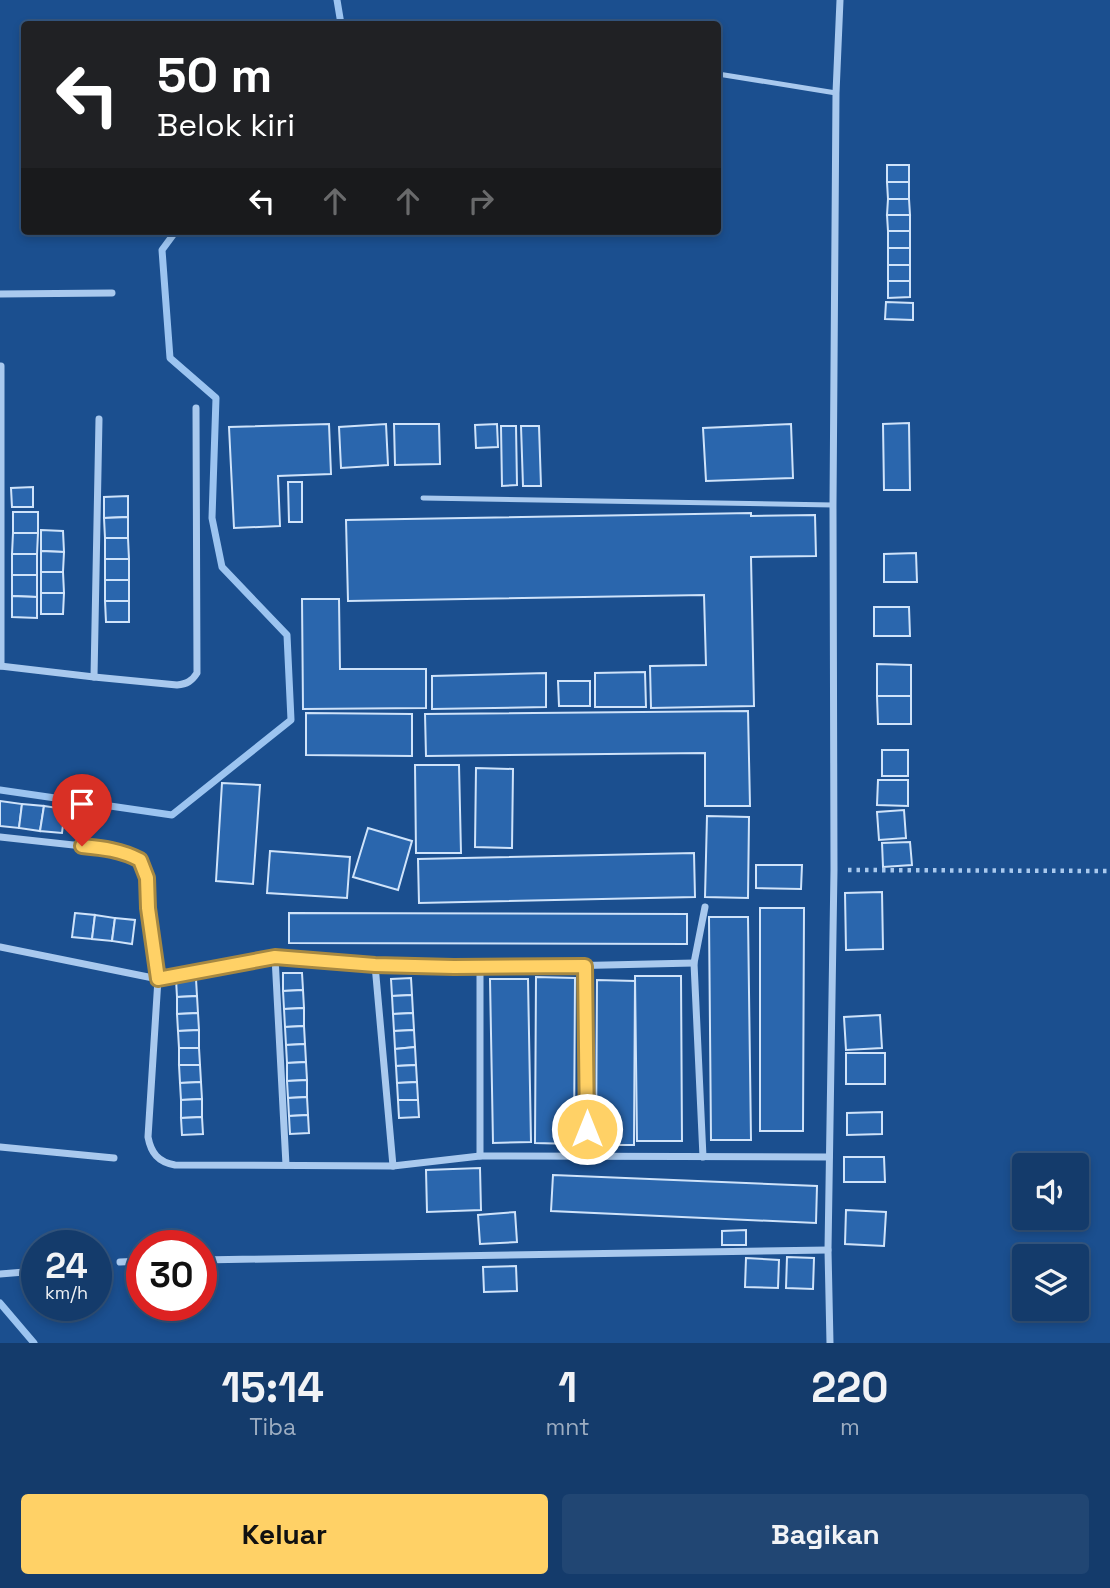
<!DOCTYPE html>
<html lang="id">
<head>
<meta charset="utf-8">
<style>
  :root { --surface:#143b6b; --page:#214673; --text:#f1f3f6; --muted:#9dadc1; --line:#33557e; --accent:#ffd166 }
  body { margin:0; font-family:"Space Grotesk",sans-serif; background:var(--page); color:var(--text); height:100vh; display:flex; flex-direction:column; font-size:26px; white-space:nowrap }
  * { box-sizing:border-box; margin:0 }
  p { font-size:23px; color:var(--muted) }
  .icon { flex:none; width:38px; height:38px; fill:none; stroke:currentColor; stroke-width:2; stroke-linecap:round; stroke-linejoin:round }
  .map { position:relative; height:1343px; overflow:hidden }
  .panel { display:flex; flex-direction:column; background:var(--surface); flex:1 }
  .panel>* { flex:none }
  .banner { position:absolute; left:21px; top:21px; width:700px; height:214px; border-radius:7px; box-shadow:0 4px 10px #0003,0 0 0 2px var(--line); background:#202124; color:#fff; overflow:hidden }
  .tools { position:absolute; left:1012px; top:1153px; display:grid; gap:14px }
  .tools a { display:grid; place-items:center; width:77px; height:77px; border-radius:7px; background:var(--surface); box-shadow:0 4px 10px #0003,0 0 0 2px var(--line); font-size:35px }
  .speed { position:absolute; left:21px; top:1230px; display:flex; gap:14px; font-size:35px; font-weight:700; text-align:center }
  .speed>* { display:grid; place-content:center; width:91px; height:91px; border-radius:50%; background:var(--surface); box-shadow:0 4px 10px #0003,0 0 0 2px var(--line); line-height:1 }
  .speed small { font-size:18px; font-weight:400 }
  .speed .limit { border:10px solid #d22; background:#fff; color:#111 }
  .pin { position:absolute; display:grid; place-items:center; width:60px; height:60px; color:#fff; margin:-72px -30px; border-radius:50% 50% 50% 0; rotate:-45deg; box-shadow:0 0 7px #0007 }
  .pin .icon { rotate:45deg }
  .me { position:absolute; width:77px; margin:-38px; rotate:0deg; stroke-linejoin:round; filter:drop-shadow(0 0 5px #0008) }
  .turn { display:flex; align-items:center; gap:24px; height:147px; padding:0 21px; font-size:32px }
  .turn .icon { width:91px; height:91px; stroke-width:2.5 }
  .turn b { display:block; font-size:49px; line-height:60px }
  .lanes { display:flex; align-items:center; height:66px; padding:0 21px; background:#0003; justify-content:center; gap:35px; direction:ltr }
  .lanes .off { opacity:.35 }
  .eta { display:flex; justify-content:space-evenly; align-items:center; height:119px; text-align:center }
  .eta b { font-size:42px; font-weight:600; line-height:49px }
  .button { display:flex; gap:14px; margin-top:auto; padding:14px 21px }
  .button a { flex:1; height:80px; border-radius:7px; background:var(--accent); color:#111; font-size:28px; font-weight:600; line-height:80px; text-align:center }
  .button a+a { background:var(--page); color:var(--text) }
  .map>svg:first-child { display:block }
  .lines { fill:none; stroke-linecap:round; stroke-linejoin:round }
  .stream { stroke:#9cc4f0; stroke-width:7 }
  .building { fill:#2a66ad; stroke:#cfe3fa; stroke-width:2 }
  .path { stroke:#a9c9ee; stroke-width:4.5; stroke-dasharray:3.5 5; stroke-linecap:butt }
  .service { stroke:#a9c9ee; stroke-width:5 }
  .minor { stroke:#a9c9ee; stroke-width:7 }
  .route-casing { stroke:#a68842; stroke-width:18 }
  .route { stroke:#ffd166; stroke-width:12 }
</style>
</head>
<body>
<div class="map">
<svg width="1110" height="1343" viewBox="0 0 1110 1343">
  <rect width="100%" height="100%" fill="#1b4f8f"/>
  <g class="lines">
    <!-- stream -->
    <g class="stream">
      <path d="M337,0L341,24"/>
      <path d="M0,790L172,815L291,720L287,635L222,567L212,518L216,398L170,358L162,250L176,231"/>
      <path d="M0,1303L34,1343"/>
    </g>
  </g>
  <!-- building -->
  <g class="building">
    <rect x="887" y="165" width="22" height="17"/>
    <path d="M887,182H909V199H888Z"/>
    <path d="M888,199H909L910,215H887Z"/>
    <path d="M887,215H910V231H888Z"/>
    <rect x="888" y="231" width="22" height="17"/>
    <rect x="888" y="248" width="22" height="17"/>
    <rect x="888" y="265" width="22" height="16"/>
    <path d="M888,281H910V297L888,298Z"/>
    <path d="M886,302L913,303V320L885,319Z"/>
    <path d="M909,423L910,490H884L883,424Z"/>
    <path d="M329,424L331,474L278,476L280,526L234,528L229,427Z"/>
    <path d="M386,424L388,465L341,468L339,427Z"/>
    <path d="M394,424H439L440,464L395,465Z"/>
    <path d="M497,424L498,447L476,448L475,425Z"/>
    <path d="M791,424L793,478L706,481L703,428Z"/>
    <path d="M501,426H516L517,485L502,486Z"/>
    <path d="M521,426H539L541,486H523Z"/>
    <path d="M288,482H302V522H289Z"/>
    <path d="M33,487V507H12L11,488Z"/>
    <path d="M128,496V517L104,518V497Z"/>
    <rect x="13" y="512" width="25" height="21"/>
    <path d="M751,513V516L815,515L816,556L751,557L754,706L651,708L650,666L706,665L704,595L348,601L346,520Z"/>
    <path d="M128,517V538H105L104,518Z"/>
    <path d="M41,530L63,531L64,552L41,551Z"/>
    <path d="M13,533H38L37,554H12Z"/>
    <path d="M105,538H128L129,559H105Z"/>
    <path d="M41,551L64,552L63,572H41Z"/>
    <path d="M916,553L917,582H884V554Z"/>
    <rect x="12" y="554" width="25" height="21"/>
    <rect x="105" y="559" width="24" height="21"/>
    <path d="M41,572H63L64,593H41Z"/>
    <path d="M12,575H37V597L12,596Z"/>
    <rect x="105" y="580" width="24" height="21"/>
    <path d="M41,593H64L63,614H41Z"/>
    <path d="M12,596L37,597V618L12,617Z"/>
    <path d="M302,599H339L340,669H426V708L303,709Z"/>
    <path d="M105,601H129V622H106Z"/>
    <path d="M874,607H909L910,636H874Z"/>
    <path d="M877,664L911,665V696H877Z"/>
    <path d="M645,672L646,707H595V673Z"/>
    <path d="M546,673V707L432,709V676Z"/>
    <path d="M558,681H590V706H559Z"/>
    <path d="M877,696H911V724H878Z"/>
    <path d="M748,711L750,806H705V753L426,756L425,714Z"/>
    <path d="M306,713L412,714V756L306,755Z"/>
    <rect x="882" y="750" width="26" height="26"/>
    <path d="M415,765H459L461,853H416Z"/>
    <path d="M476,768L513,769L512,848L475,847Z"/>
    <path d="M878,780H908V806L877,805Z"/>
    <path d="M222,783L260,785L253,884L216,881Z"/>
    <path d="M0,801L22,804L19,828L0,826Z"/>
    <path d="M22,804L44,806L40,831L19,828Z"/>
    <path d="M44,806L65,809L62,833L40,831Z"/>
    <path d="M904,810L906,838L879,840L877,812Z"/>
    <path d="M707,816L749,817L748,898L705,897Z"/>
    <path d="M368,828L412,841L398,890L353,877Z"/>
    <path d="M910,842L912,865L883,867L882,843Z"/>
    <path d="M270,851L350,857L347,898L267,893Z"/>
    <path d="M694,853L695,897L419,903L418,859Z"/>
    <path d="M756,865H802L801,889L756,888Z"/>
    <path d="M882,892L883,949L846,950L845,893Z"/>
    <path d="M760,908H804L803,1131H760Z"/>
    <path d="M75,913L95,915L92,939L72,937Z"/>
    <path d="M289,913L687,914V944L289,943Z"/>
    <path d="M95,915L115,918L112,941L92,939Z"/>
    <path d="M709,917H748L751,1140H711Z"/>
    <path d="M115,918L135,920L132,944L112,941Z"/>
    <path d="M283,973H302L303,990L283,991Z"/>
    <path d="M635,976H681L682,1141H637Z"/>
    <path d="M536,977L575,978L574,1144L535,1143Z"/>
    <path d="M411,978L412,995L392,996L391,979Z"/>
    <path d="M176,979H196L197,996L177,997Z"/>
    <path d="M490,979H528L531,1142L493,1143Z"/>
    <path d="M597,980L635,981L634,1145H596Z"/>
    <path d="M303,990L304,1008L284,1009L283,991Z"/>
    <path d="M412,995L413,1013L393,1014L392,996Z"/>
    <path d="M197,996L198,1013L177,1014V997Z"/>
    <path d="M304,1008V1026L285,1027L284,1009Z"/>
    <path d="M198,1013L199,1030L178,1031L177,1014Z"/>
    <path d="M413,1013L414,1030L394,1031L393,1014Z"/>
    <path d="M880,1015L882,1048L846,1050L844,1017Z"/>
    <path d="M304,1026L305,1044L286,1045L285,1027Z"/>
    <path d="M199,1030V1048H179L178,1031Z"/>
    <path d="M414,1030L415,1047L395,1049L394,1031Z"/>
    <path d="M305,1044L306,1062L287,1063L286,1045Z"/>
    <path d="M415,1047L416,1065L396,1066L395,1049Z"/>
    <path d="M179,1048H199L200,1065H179Z"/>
    <rect x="846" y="1053" width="39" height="31"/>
    <path d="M306,1062L307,1080L287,1081V1063Z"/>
    <path d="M179,1065H200L201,1082L180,1083Z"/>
    <path d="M416,1065L417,1082L397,1083L396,1066Z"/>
    <path d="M307,1080V1097L288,1098L287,1081Z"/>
    <path d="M201,1082L202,1099L181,1100L180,1083Z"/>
    <path d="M417,1082L418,1100H398L397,1083Z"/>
    <path d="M307,1097L308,1115L289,1116L288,1098Z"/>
    <path d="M202,1099V1117L181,1118V1100Z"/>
    <path d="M398,1100H418L419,1117L399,1118Z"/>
    <path d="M882,1112V1134L847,1135V1113Z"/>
    <path d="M308,1115L309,1133L290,1134L289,1116Z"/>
    <path d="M202,1117L203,1134L182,1135L181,1118Z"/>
    <path d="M844,1157H884L885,1182H844Z"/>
    <path d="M480,1168L481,1210L427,1212L426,1170Z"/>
    <path d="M553,1175L817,1186L816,1223L551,1211Z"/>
    <path d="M846,1210L886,1212L884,1246L845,1244Z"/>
    <path d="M515,1212L517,1242L480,1244L478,1215Z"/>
    <path d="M746,1230V1245H722V1231Z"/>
    <path d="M787,1257L814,1258L813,1289L786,1288Z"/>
    <path d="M746,1258L779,1260L778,1288L745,1287Z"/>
    <path d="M516,1266L517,1291L484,1292L483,1267Z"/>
  </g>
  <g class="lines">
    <!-- path -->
    <path class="path" d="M848,870L1110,871"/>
    <!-- service -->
    <g class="service">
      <path d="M718,74L836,93"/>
      <path d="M423,498L833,505"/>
    </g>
    <!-- minor -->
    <g class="minor">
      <path d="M0,294L112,293"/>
      <path d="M0,666L94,677L177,685C187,684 192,681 197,673L196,408"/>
      <path d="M1,666V366"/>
      <path d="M94,677L99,419"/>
      <path d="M0,837L110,849L126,853L140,860L147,879L148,908L158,979L148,1137C151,1153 158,1162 175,1165L393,1166L480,1156L829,1157"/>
      <path d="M0,947L158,979L275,957L375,965L480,968L694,963"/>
      <path d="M275,957L286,1165"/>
      <path d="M375,965L393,1166"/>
      <path d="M585,966L588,1156"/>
      <path d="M0,1147L114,1158"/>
      <path d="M480,1156V968"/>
      <path d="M703,1157L694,963L705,907"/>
      <path d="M201,1260L828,1250"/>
      <path d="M120,1262L142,1261"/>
      <path d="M0,1274L37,1271"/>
      <path d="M830,1343L828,1250L834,870L833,505L836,93L840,0"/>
    </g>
  </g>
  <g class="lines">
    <!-- route casing -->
    <g class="route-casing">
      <path id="route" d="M82,846C103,848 121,850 140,860L147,878L148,908L158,979L275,957L375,965L454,967L585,966L587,1129"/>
    </g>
    <!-- route -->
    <use href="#route" class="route"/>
  </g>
</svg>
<div class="tools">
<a><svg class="icon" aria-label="sound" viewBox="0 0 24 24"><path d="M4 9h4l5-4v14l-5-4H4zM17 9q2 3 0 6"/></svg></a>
<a><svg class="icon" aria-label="layers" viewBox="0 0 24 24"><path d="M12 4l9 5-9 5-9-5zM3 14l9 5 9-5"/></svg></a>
</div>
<div class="speed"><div>24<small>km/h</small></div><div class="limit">30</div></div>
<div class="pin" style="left:82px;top:846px;background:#d93025"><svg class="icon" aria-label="arrive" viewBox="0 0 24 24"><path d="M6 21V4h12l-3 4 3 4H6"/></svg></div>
<svg class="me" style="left:587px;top:1129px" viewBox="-20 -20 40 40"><circle r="17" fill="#ffd166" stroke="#fff" stroke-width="3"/><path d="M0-11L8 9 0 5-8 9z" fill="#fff"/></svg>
<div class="banner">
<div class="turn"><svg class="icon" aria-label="left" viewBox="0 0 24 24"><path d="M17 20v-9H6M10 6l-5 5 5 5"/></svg><div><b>50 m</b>Belok kiri</div></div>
<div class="lanes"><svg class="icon" aria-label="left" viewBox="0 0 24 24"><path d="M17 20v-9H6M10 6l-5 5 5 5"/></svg><svg class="icon off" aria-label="ahead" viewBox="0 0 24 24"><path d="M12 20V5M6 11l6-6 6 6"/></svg><svg class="icon off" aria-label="ahead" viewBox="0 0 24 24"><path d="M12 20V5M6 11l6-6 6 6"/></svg><svg class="icon off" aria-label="right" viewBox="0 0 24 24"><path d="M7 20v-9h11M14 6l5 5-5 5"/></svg></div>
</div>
</div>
<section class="panel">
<div class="eta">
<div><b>15:14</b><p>Tiba</p></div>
<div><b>1</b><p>mnt</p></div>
<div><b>220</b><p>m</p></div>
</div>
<div class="button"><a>Keluar</a><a>Bagikan</a></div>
</section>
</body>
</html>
